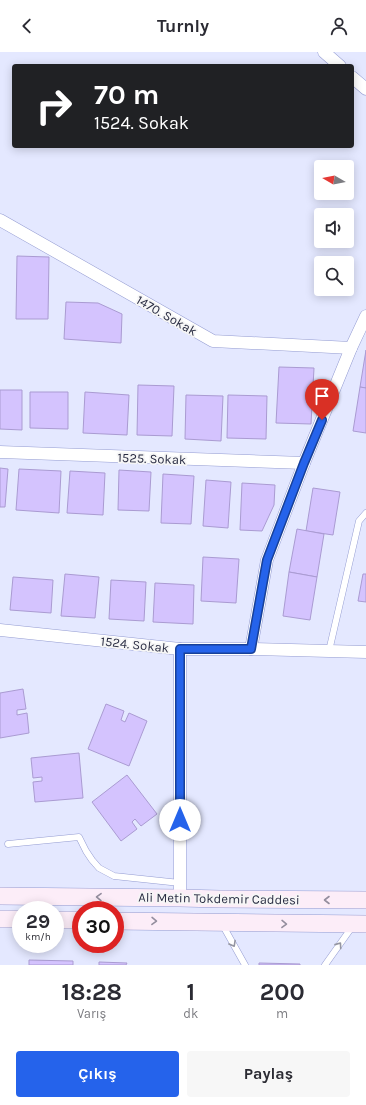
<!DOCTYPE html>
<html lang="tr">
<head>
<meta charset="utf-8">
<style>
  :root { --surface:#fff; --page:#f7f7f7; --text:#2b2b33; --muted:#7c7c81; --accent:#2563eb }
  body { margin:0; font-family:Karla,sans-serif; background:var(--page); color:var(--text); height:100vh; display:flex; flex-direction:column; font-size:15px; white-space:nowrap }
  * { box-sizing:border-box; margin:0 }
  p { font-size:13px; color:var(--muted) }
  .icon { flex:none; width:22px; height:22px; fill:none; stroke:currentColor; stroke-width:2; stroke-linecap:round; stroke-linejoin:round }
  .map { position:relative; height:913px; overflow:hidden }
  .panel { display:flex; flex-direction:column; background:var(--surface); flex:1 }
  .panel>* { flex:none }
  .banner { position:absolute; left:12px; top:12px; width:342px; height:84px; border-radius:4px; box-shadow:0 2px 10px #0003; background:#202124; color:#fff; overflow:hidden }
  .needle { width:26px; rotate:279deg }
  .tools { position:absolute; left:314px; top:108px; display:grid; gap:8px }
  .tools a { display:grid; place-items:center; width:40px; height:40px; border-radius:4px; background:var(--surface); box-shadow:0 2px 10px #0003; font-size:20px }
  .speed { position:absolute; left:12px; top:849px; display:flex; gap:8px; font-size:20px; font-weight:700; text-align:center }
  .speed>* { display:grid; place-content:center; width:52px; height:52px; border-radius:50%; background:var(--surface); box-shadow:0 2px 10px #0003; line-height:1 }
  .speed small { font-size:10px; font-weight:400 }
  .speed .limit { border:6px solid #d22; background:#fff; color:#111 }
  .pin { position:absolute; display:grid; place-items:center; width:34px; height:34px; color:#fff; margin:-41px -17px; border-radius:50% 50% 50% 0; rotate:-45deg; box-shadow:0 0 4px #0007 }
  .pin .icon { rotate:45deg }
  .me { position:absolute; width:44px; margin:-22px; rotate:0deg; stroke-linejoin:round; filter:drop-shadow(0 0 3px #0008) }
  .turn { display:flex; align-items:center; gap:14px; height:84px; padding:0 16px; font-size:18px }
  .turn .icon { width:52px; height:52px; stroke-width:2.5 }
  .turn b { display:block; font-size:28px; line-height:34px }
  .eta { display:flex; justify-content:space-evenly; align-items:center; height:68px; text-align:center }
  .eta b { font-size:24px; font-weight:700; line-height:28px }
  .button { display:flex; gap:8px; margin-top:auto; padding:8px 16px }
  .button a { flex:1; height:46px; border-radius:4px; background:var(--accent); color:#fff; font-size:16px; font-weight:700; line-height:46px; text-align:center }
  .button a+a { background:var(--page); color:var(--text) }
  header { display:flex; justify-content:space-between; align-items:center; height:52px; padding:0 16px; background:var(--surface); font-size:18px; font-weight:700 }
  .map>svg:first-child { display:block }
  .building { fill:#d4c3fe; stroke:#aa9bd2 }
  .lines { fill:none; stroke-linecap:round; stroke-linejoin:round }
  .lane-casing { stroke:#949cd2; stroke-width:7 }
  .street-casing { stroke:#949cd2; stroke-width:13 }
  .secondary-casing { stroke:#949cd2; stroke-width:18 }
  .lane { stroke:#fff; stroke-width:6 }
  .street { stroke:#fff; stroke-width:12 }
  .secondary { stroke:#fcedf8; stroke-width:17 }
  .oneway { stroke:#948e9e }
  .oneway2 { stroke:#9596a2 }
  .route-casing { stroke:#184099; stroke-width:10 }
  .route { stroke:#2563eb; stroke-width:7 }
  .labels { text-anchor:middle; stroke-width:3.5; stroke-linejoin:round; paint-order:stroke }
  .street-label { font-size:13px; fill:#2b2e44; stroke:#f6f6f6 }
</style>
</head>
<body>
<header><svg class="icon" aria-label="back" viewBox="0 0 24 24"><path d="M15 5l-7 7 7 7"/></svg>Turnly<svg class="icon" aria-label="person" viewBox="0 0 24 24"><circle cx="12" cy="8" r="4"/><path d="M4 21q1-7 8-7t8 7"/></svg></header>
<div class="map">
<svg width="366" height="913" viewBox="0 0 366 913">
  <rect width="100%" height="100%" fill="#e4e8ff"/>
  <!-- building -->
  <g class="building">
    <path d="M17,204L49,205L48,267H16Z"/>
    <path d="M66,250L98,251L122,262L121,291L64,287Z"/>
    <path d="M366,298V336L360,335Z"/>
    <path d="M279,315L314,316L311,372L276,371Z"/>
    <path d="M138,333L174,334L172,384L137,383Z"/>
    <path d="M360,335L366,336V381L353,379Z"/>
    <path d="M0,338H22V378L0,377Z"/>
    <path d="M30,340H68V377L30,376Z"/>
    <path d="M85,340L129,343L127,383L83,381Z"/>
    <path d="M186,343L223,344L221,389L185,387Z"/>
    <path d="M228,343L267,344L266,387L227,386Z"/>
    <path d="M0,416L8,417L5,455H0Z"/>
    <path d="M19,417L61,419L59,461L16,458Z"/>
    <path d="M119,418L151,420L149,459L118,458Z"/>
    <path d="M70,419L105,421L103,463L67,461Z"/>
    <path d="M163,422L194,424L191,472L161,471Z"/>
    <path d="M206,428L231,430L228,476L203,474Z"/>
    <path d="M242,431L275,433L274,453L262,479L240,478Z"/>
    <path d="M313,436L340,440L333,483L306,479Z"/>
    <path d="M297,477L324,482L317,525L289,520Z"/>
    <path d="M203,505L239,507L236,551L201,549Z"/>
    <path d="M289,520L317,525L310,568L283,564Z"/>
    <path d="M65,522L99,525L95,566L61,564Z"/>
    <path d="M363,522H366V550L358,549Z"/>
    <path d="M13,525L53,528L51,561L10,558Z"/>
    <path d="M111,528L146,530L144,569L109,567Z"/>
    <path d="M155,531L194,533L193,572L153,570Z"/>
    <path d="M23,637L26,657L17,658V663L27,661L29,681L0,686V641Z"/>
    <path d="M106,652L124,659L121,668L125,670L129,661L147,669L129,714L88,697Z"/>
    <path d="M79,701L83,746L35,750L33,730L42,729V725L33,726L31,706Z"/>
    <path d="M127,723L157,762L141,774L135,767L132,770L137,777L121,789L92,750Z"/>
    <path d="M29,908L73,909V913H29Z"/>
    <path d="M99,910L127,911L126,913H99Z"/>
    <path d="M259,911L300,912V913H259Z"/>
  </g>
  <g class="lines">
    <!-- lane casing -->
    <g class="lane-casing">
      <g id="lane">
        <path d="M329,599L359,469L366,461"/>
        <path d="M8,792L79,785L86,799L92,808L99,816L114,824L180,831"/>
        <path d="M222,872L245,913"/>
        <path d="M325,913L352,875"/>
      </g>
    </g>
    <!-- street casing -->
    <g class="street-casing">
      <g id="street">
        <path d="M324,0L340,14"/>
        <path d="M352,25L366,37"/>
        <path d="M0,168L213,289L351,296"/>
        <path d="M0,400L304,411"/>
        <path d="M0,578L180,597H251L366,600"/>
        <path d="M251,597L267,508L304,411L351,296L366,264"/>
        <path d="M180,846V597"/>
      </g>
    </g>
    <!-- secondary casing -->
    <g class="secondary-casing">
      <g id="secondary">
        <path d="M0,844L180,846L220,847L366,848"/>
        <path d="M0,867H21"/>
        <path d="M55,868H81"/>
        <path d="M115,869L366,872"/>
      </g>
    </g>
    <!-- lane -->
    <use href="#lane" class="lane"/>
    <!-- street -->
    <use href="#street" class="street"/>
    <!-- secondary -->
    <use href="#secondary" class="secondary"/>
  </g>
  <!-- one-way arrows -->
  <defs><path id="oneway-chevron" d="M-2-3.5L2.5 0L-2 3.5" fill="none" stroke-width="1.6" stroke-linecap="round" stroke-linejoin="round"/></defs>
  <g class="oneway">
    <use href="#oneway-chevron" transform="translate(99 845) rotate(-179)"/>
    <use href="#oneway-chevron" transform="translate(327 848) rotate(-180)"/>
    <use href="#oneway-chevron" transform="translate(154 869) rotate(1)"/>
    <use href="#oneway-chevron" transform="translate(284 872) rotate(1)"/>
  </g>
  <g class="oneway2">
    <use href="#oneway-chevron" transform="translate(233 892) rotate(61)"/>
    <use href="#oneway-chevron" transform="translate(339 893) rotate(-55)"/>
  </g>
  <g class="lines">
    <!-- route casing -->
    <g class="route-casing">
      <path id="route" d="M180,768V597H251L267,508L304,411L322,368"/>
    </g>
    <!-- route -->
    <use href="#route" class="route"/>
  </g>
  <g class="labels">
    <!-- street labels -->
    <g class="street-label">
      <text transform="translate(167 263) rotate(30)" y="5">1470. Sokak</text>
      <text transform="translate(152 406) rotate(2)" y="5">1525. Sokak</text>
      <text transform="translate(135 592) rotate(6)" y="5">1524. Sokak</text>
      <text transform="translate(219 846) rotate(1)" y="5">Ali Metin Tokdemir Caddesi</text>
    </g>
  </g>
</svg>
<div class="tools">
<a><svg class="needle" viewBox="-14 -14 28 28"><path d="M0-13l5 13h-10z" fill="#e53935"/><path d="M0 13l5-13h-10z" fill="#7c7c81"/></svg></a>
<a><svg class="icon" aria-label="sound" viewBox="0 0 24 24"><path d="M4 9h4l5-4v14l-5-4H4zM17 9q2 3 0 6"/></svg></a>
<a><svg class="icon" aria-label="search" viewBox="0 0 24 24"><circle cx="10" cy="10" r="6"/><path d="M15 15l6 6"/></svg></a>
</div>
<div class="speed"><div>29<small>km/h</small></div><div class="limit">30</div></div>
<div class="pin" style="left:322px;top:368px;background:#d93025"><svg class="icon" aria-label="arrive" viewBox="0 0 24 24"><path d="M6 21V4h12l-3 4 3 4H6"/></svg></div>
<svg class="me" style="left:180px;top:768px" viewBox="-20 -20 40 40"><circle r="19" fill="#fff"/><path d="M0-13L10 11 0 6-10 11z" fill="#2563eb"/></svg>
<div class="banner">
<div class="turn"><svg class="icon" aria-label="right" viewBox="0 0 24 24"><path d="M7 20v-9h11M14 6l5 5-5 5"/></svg><div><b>70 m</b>1524. Sokak</div></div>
</div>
</div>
<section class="panel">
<div class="eta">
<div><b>18:28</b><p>Varış</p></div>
<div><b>1</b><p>dk</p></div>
<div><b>200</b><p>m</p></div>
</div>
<div class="button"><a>Çıkış</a><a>Paylaş</a></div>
</section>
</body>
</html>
